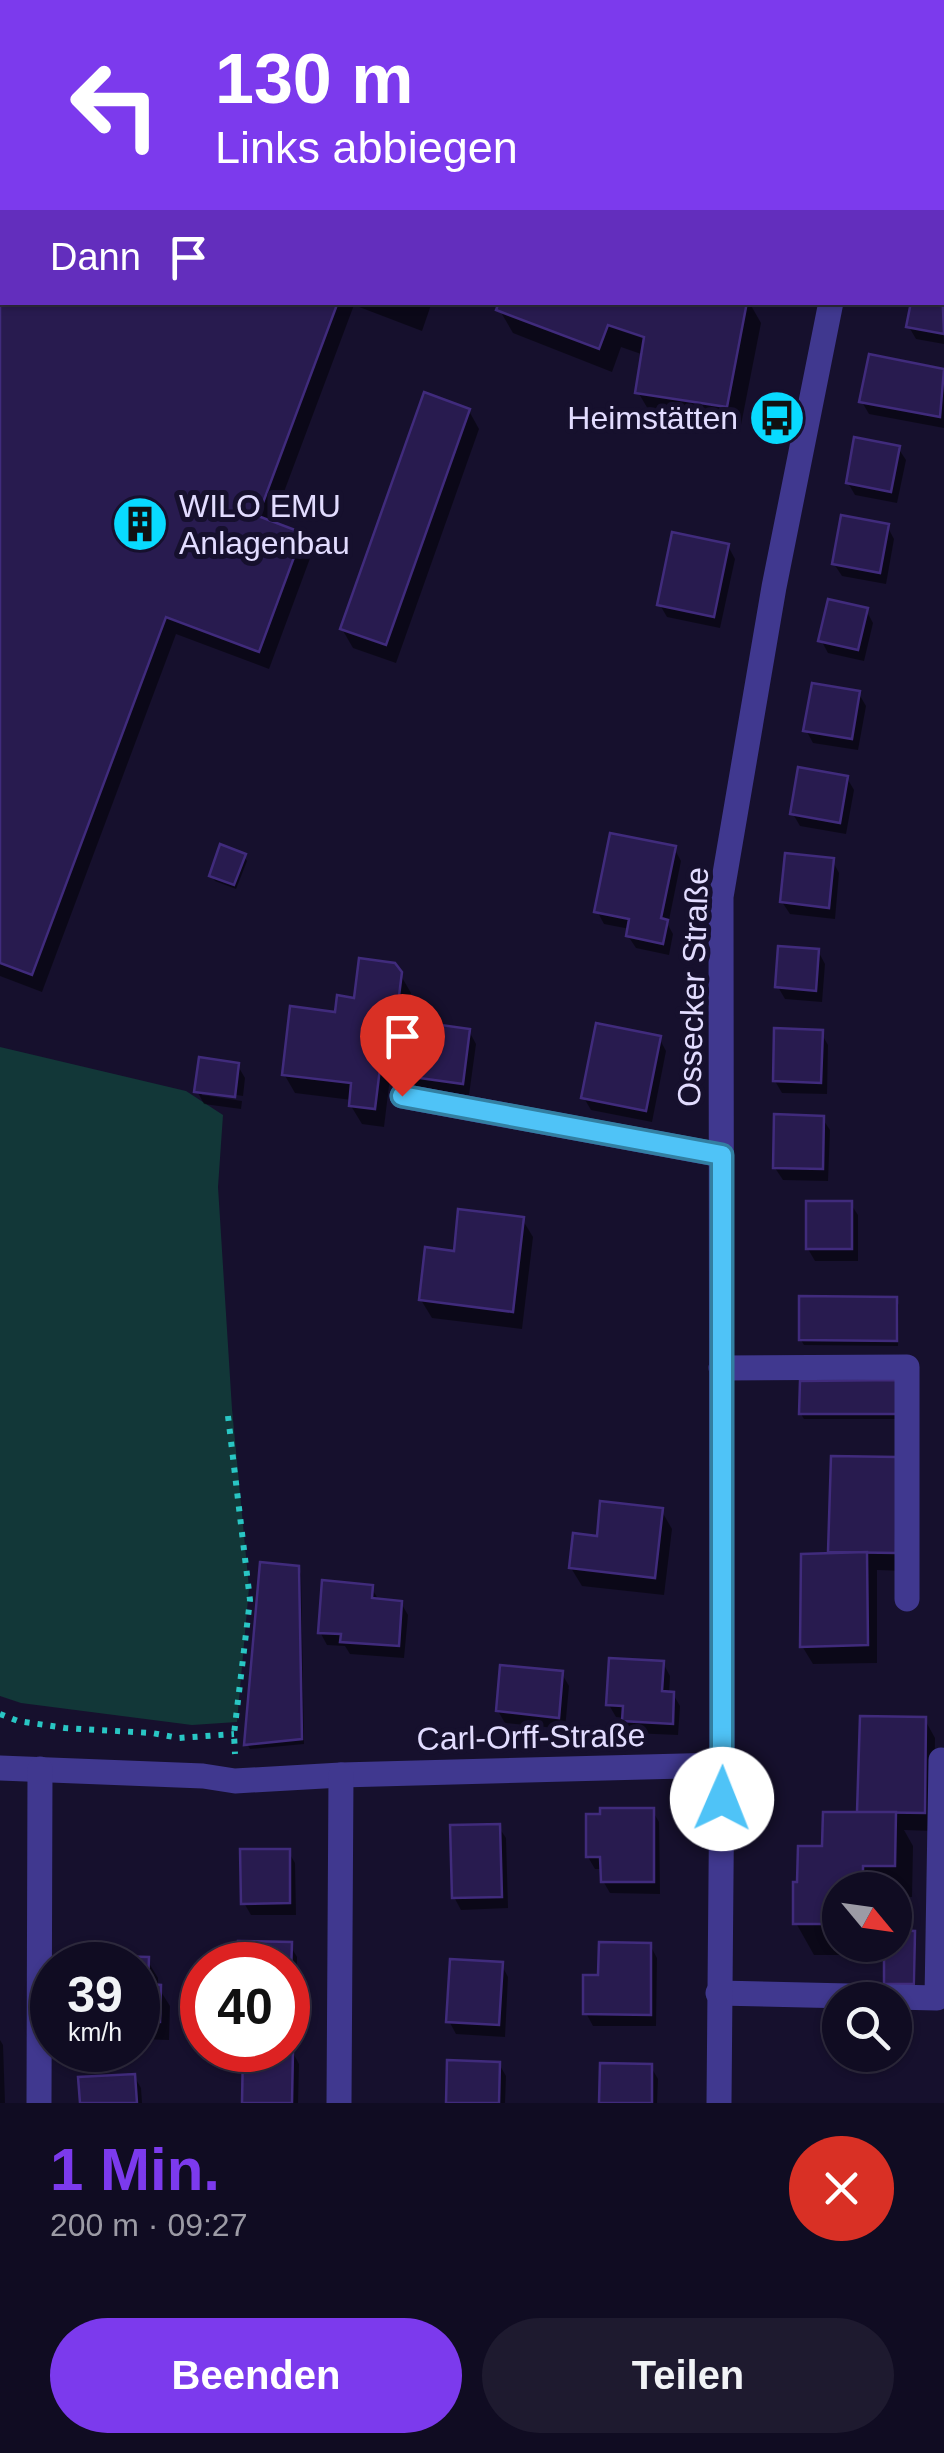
<!DOCTYPE html>
<html lang="de">
<head>
<meta charset="utf-8">
<style>
  :root { --surface:#100c22; --page:#1e1a2f; --text:#f1f3f6; --muted:#9c9ba5; --line:#302c40; --accent:#7c3aed }
  body { margin:0; font-family:Helvetica,sans-serif; background:var(--page); color:var(--text); height:100vh; display:flex; flex-direction:column; font-size:38px; white-space:nowrap }
  * { box-sizing:border-box; margin:0 }
  p { font-size:32px; color:var(--muted) }
  .icon { flex:none; width:55px; height:55px; fill:none; stroke:currentColor; stroke-width:2; stroke-linecap:round; stroke-linejoin:round }
  .map { position:relative; height:2103px; overflow:hidden }
  .side { display:flex; flex-direction:column; background:var(--surface); flex:1 }
  .side>* { flex:none }
  .guide { position:absolute; left:0px; top:0px; width:945px; height:305px; box-shadow:0 2px 8px #0004,0 0 0 2px var(--line); background:#7c3aed; color:#fff; overflow:hidden }
  .needle { width:65px; rotate:119deg }
  .buttons { position:absolute; left:822px; top:1872px; display:grid; gap:20px }
  .buttons a { display:grid; place-items:center; width:90px; height:90px; border-radius:50%; background:var(--surface); box-shadow:0 2px 8px #0004,0 0 0 2px var(--line); font-size:50px }
  .speed { position:absolute; left:30px; top:1942px; display:flex; gap:20px; font-size:50px; font-weight:700; text-align:center }
  .speed>* { display:grid; place-content:center; width:130px; height:130px; border-radius:50%; background:var(--surface); box-shadow:0 2px 8px #0004,0 0 0 2px var(--line); line-height:1 }
  .speed small { font-size:25px; font-weight:400 }
  .speed .limit { border:15px solid #d22; background:#fff; color:#111 }
  .pin { position:absolute; display:grid; place-items:center; width:85px; height:85px; color:#fff; margin:-102px -42px; border-radius:50% 50% 50% 0; rotate:-45deg; box-shadow:0 0 10px #0007 }
  .pin .icon { rotate:45deg }
  .me { position:absolute; width:110px; margin:-55px; rotate:1deg; stroke-linejoin:round; filter:drop-shadow(0 0 8px #0008) }
  .turn { display:flex; align-items:center; gap:35px; height:210px; padding:0 50px; font-size:45px }
  .turn .icon { width:130px; height:130px; stroke-width:2.5 }
  .turn b { display:block; font-size:70px; line-height:85px }
  .then { display:flex; align-items:center; height:95px; padding:0 50px; background:#0003; gap:20px; font-size:38px }
  .round { display:grid; place-items:center; flex:none; width:105px; height:105px; border-radius:52px; background:var(--page) }
  .headline { display:flex; align-items:center; justify-content:space-between; height:170px; padding:0 50px }
  h1 { font-size:60px; font-weight:700; line-height:75px; color:var(--accent) }
  .action { display:flex; gap:20px; margin-top:auto; padding:20px 50px }
  .action a { flex:1; height:115px; border-radius:60px; background:var(--accent); color:#fff; font-size:40px; font-weight:700; line-height:115px; text-align:center }
  .action a+a { background:var(--page); color:var(--text) }
  .map>svg:first-child { display:block }
  .green { fill:#123738 }
  .shadow { fill:#0007 }
  .building { fill:#281b4f; stroke:#402b7c; stroke-width:2.5 }
  .lines { fill:none; stroke-linecap:round; stroke-linejoin:round }
  .path { stroke:#29c6c4; stroke-width:6; stroke-dasharray:5 8; stroke-linecap:butt }
  .minor { stroke:#40388f; stroke-width:25 }
  .route-casing { stroke:#337fa1; stroke-width:25 }
  .route { stroke:#4fc3f7; stroke-width:18 }
  .labels { text-anchor:middle; stroke-width:10; stroke-linejoin:round; paint-order:stroke }
  .poi-label { font-size:32px; fill:#e2dcff; stroke:#16102d; text-anchor:end }
  .street-label { font-size:32px; fill:#e2dcff; stroke:#16102d }
</style>
</head>
<body>
<div class="map">
<svg width="944" height="2103" viewBox="0 0 944 2103">
  <rect width="100%" height="100%" fill="#16102d"/>
  <!-- green -->
  <path class="green" d="M0,1047L186,1091L223,1115L218,1187L232,1409L249,1588L237,1722L192,1725L21,1703L0,1696Z"/>
  <!-- shadow -->
  <g class="shadow">
    <path d="M0,75L2,302H432L422,331L354,305L272,524L301,535L312,553L269,669L176,634L42,992L0,976Z"/>
    <path d="M942,288L944,344L916,339L909,327L942,302Z"/>
    <path d="M502,302H749L761,323L740,430L652,416L638,392L644,355L621,347L612,372L513,333L499,309Z"/>
    <path d="M871,357L944,371V428L869,414L862,402Z"/>
    <path d="M469,411L479,429L396,663L353,648L342,629Z"/>
    <path d="M898,448L906,460L897,503L855,495L848,483Z"/>
    <path d="M887,526L894,539L886,584L842,576L834,564Z"/>
    <path d="M728,546L735,559L720,628L667,617L660,605Z"/>
    <path d="M866,610L873,623L864,661L828,653L821,640Z"/>
    <path d="M859,694L866,706L858,750L813,743L806,730Z"/>
    <path d="M847,778L854,790L846,834L800,826L793,814Z"/>
    <path d="M674,848L681,861L668,925L673,934L669,955L636,948L628,936L630,929L604,924L597,911Z"/>
    <path d="M244,856L247,861L236,889L215,881L212,876Z"/>
    <path d="M832,860L839,873L835,919L790,914L782,902Z"/>
    <path d="M818,951L825,964L822,1002L785,999L778,987Z"/>
    <path d="M400,974L411,993L407,1030L396,1028L384,1127L362,1124L351,1106L352,1100L295,1093L284,1074L337,1015Z"/>
    <path d="M469,1031L476,1044L469,1095L414,1088L407,1075Z"/>
    <path d="M821,1033L828,1045L827,1094L782,1093L775,1081Z"/>
    <path d="M659,1038L666,1051L652,1122L591,1110L584,1098Z"/>
    <path d="M238,1066L245,1078L243,1096L202,1090V1095L242,1101L241,1109L204,1104L197,1091Z"/>
    <path d="M822,1118L830,1130L828,1181L783,1180L775,1168Z"/>
    <path d="M850,1203L858,1215V1261H815L808,1249Z"/>
    <path d="M522,1219L533,1237L522,1329L432,1318L421,1300L456,1254Z"/>
    <path d="M896,1300L899,1305L898,1346L804,1345L801,1340Z"/>
    <path d="M897,1383L899,1419H804L801,1414Z"/>
    <path d="M833,1459L896,1460L905,1571L877,1570V1663L813,1664L802,1646L831,1554Z"/>
    <path d="M661,1510L672,1529L664,1595L582,1586L571,1568L599,1538Z"/>
    <path d="M298,1568L301,1574L304,1744L250,1749L247,1744Z"/>
    <path d="M371,1587L378,1599L401,1603L408,1615L404,1658L350,1654L345,1646L327,1645L320,1632Z"/>
    <path d="M663,1663L670,1676L669,1694H673L680,1706L678,1735L632,1733L625,1718L616,1717L609,1705Z"/>
    <path d="M562,1674L569,1686L565,1729L505,1723L498,1711Z"/>
    <path d="M925,1720L935,1738L934,1831L904,1830L913,1846L912,1897H895V1890H840V1945H880V1955H814L796,1923L824,1848L859,1814Z"/>
    <path d="M652,1810L659,1822L660,1894L610,1893L603,1881V1869H595L588,1857Z"/>
    <path d="M498,1826L506,1838L508,1908L461,1910L454,1897Z"/>
    <path d="M288,1851L295,1863L296,1915H251L244,1903Z"/>
    <path d="M895,1933H913L916,1938V1989H890L886,1983L887,1945H895Z"/>
    <path d="M290,1945L297,1957L296,2016H288V1965H240Z"/>
    <path d="M650,1945L657,1958L656,2026H593L586,2013L601,1977Z"/>
    <path d="M147,1960L158,1978V1987L170,2006L169,2040L138,2039V1965H113Z"/>
    <path d="M501,1964L508,1977L505,2037L456,2034L449,2021Z"/>
    <path d="M0,2040L3,2045L5,2103H0Z"/>
    <path d="M85,2050H122V2057L88,2056Z"/>
    <path d="M292,2051L299,2064L298,2103H245Z"/>
    <path d="M499,2064L506,2076L505,2103H449Z"/>
    <path d="M651,2067L658,2079L657,2103H602Z"/>
    <path d="M134,2076L141,2088L142,2103H82Z"/>
  </g>
  <!-- building -->
  <g class="building">
    <path d="M0,72L2,302H338L258,516L303,533L259,652L166,617L32,975L0,963Z"/>
    <path d="M942,285L944,334L906,327L911,302H942Z"/>
    <path d="M499,302H747L727,407L635,393L644,337L608,325L599,349L496,310Z"/>
    <path d="M869,354L944,369L940,417L859,402Z"/>
    <path d="M424,392L470,409L386,645L340,629Z"/>
    <path d="M854,437L900,446L891,492L846,483Z"/>
    <path d="M841,515L889,524L880,573L832,564Z"/>
    <path d="M672,532L729,544L714,617L657,605Z"/>
    <path d="M828,599L868,608L858,650L818,641Z"/>
    <path d="M812,683L860,691L852,739L803,731Z"/>
    <path d="M798,767L848,776L840,823L790,814Z"/>
    <path d="M610,833L676,846L661,918L668,920L663,944L626,936L629,919L594,912Z"/>
    <path d="M220,844L246,854L234,885L209,876Z"/>
    <path d="M785,853L834,858L829,908L780,902Z"/>
    <path d="M778,946L819,949L816,991L775,987Z"/>
    <path d="M359,958L395,963L402,972L397,1012L387,1011L375,1109L349,1106L351,1083L282,1075L290,1006L335,1012L337,995L354,998Z"/>
    <path d="M412,1021L470,1029L463,1084L405,1076Z"/>
    <path d="M596,1023L661,1036L646,1111L581,1098Z"/>
    <path d="M774,1028L823,1030L821,1083L773,1081Z"/>
    <path d="M199,1057L239,1063L235,1097L194,1092Z"/>
    <path d="M774,1114L824,1116L823,1169L773,1168Z"/>
    <rect x="806" y="1201" width="46" height="48"/>
    <path d="M458,1209L524,1217L513,1312L419,1300L425,1247L454,1251Z"/>
    <path d="M799,1296L897,1297V1341L799,1340Z"/>
    <path d="M899,1380L897,1414H799L800,1381Z"/>
    <path d="M831,1456L897,1457L896,1553L828,1552Z"/>
    <path d="M600,1501L663,1508L655,1578L569,1568L573,1533L597,1536Z"/>
    <path d="M867,1552L868,1645L800,1647L801,1554Z"/>
    <path d="M260,1562L299,1566L302,1739L244,1745Z"/>
    <path d="M322,1580L373,1585L372,1598L402,1601L399,1646L340,1642L341,1634L318,1633Z"/>
    <path d="M609,1658L664,1661L662,1691L674,1692L673,1724L622,1721L623,1706L606,1705Z"/>
    <path d="M500,1665L563,1671L559,1718L496,1711Z"/>
    <path d="M860,1716L926,1717L925,1813L857,1812Z"/>
    <path d="M600,1808H654V1882H601L600,1857H586V1814H600Z"/>
    <path d="M823,1812H896L895,1866H863V1890H840V1924H793V1882H797L798,1846H822Z"/>
    <path d="M500,1824L502,1897L452,1898L450,1825Z"/>
    <path d="M240,1849H290V1903L241,1904Z"/>
    <path d="M895,1930L915,1931L914,1984H884V1945H895Z"/>
    <path d="M238,1941L292,1942L290,2005H288V1965H237Z"/>
    <path d="M599,1942L651,1943V2015L583,2014V1975H598Z"/>
    <path d="M110,1956L149,1957L148,1984L161,1985L160,2022L138,2021V1965H110Z"/>
    <path d="M450,1959L503,1962L499,2025L446,2022Z"/>
    <path d="M293,2049L292,2103H242L243,2050Z"/>
    <path d="M447,2060L500,2062L499,2103H446Z"/>
    <path d="M600,2063L652,2064V2103H599Z"/>
    <path d="M135,2074L137,2103H80L78,2077Z"/>
  </g>
  <g class="lines">
    <!-- path -->
    <g class="path">
      <path d="M942,236H944"/>
      <path d="M228,1416L250,1600L234,1734L235,1754"/>
      <path d="M0,1714L18,1721L65,1728L152,1733L179,1738L234,1734"/>
    </g>
    <!-- minor -->
    <g class="minor">
      <path d="M281,0L286,2"/>
      <path d="M663,2L664,0"/>
      <path d="M915,2L916,0"/>
      <path d="M402,1096L721,1155"/>
      <path d="M721,1368L907,1367V1599"/>
      <path d="M0,1768L203,1776L235,1781L341,1775L722,1765"/>
      <path d="M718,1993L937,1998L941,1760"/>
      <path d="M39,2103L40,1769"/>
      <path d="M339,2103L341,1775"/>
      <path d="M719,2103L722,1765L721,897L774,587L831,302"/>
    </g>
  </g>
  <g class="lines">
    <!-- route casing -->
    <g class="route-casing">
      <path id="route" d="M402,1096L722,1155V1799"/>
    </g>
    <!-- route -->
    <use href="#route" class="route"/>
  </g>
  <!-- icons -->
  <defs>
    <g id="bus-disc" transform="scale(2.875)"><circle r="9.5" fill="#08daff" stroke="#16102d"/><path d="M-5-6H5V4H4V6H2V4H-2V6H-4V4H-5ZM-3.5-4V0h7V-4ZM-3.5 1.2v1.5H-2V1.2ZM2 1.2v1.5H3.5V1.2Z" fill="#111"/></g>
    <g id="building-disc" transform="scale(2.875)"><circle r="9.5" fill="#08daff" stroke="#16102d"/><path d="M-4-6H4V6H1V3H-1V6H-4ZM-2.5-4.3h1.7v1.8h-1.7ZM.8-4.3h1.7v1.8H.8ZM-2.5-1h1.7V.8h-1.7ZM.8-1h1.7V.8H.8Z" fill="#111"/></g>
  </defs>
  <g fill-rule="evenodd">
    <use href="#bus-disc" x="777" y="418"/>
    <use href="#building-disc" x="140" y="524"/>
  </g>
  <g class="labels">
    <!-- poi labels -->
    <g class="poi-label">
      <text x="738" y="429">Heimstätten</text>
      <text x="179" y="517" text-anchor="start">WILO EMU<tspan x="179" dy="37">Anlagenbau</tspan></text>
    </g>
    <!-- street labels -->
    <g class="street-label">
      <text transform="translate(693 987) rotate(-88)" y="11">Ossecker Straße</text>
      <text transform="translate(531 1737) rotate(-1)" y="11">Carl-Orff-Straße</text>
    </g>
  </g>
</svg>
<div class="buttons">
<a><svg class="needle" viewBox="-14 -14 28 28"><path d="M0-13l5 13h-10z" fill="#e53935"/><path d="M0 13l5-13h-10z" fill="#9c9ba5"/></svg></a>
<a><svg class="icon" aria-label="search" viewBox="0 0 24 24"><circle cx="10" cy="10" r="6"/><path d="M15 15l6 6"/></svg></a>
</div>
<div class="speed"><div>39<small>km/h</small></div><div class="limit">40</div></div>
<div class="pin" style="left:402px;top:1096px;background:#d93025"><svg class="icon" aria-label="arrive" viewBox="0 0 24 24"><path d="M6 21V4h12l-3 4 3 4H6"/></svg></div>
<svg class="me" style="left:722px;top:1799px" viewBox="-20 -20 40 40"><circle r="19" fill="#fff"/><path d="M0-13L10 11 0 6-10 11z" fill="#4fc3f7"/></svg>
<div class="guide">
<div class="turn"><svg class="icon" aria-label="left" viewBox="0 0 24 24"><path d="M17 20v-9H6M10 6l-5 5 5 5"/></svg><div><b>130 m</b>Links abbiegen</div></div>
<div class="then">Dann<svg class="icon" aria-label="arrive" viewBox="0 0 24 24"><path d="M6 21V4h12l-3 4 3 4H6"/></svg></div>
</div>
</div>
<section class="side">
<div class="headline"><div><h1>1 Min.</h1><p>200 m · 09:27</p></div><a class="round" style="background:#d93025;color:#fff"><svg class="icon" aria-label="close" viewBox="0 0 24 24"><path d="M6 6l12 12M18 6L6 18"/></svg></a></div>
<div class="action"><a>Beenden</a><a>Teilen</a></div>
</section>
</body>
</html>
